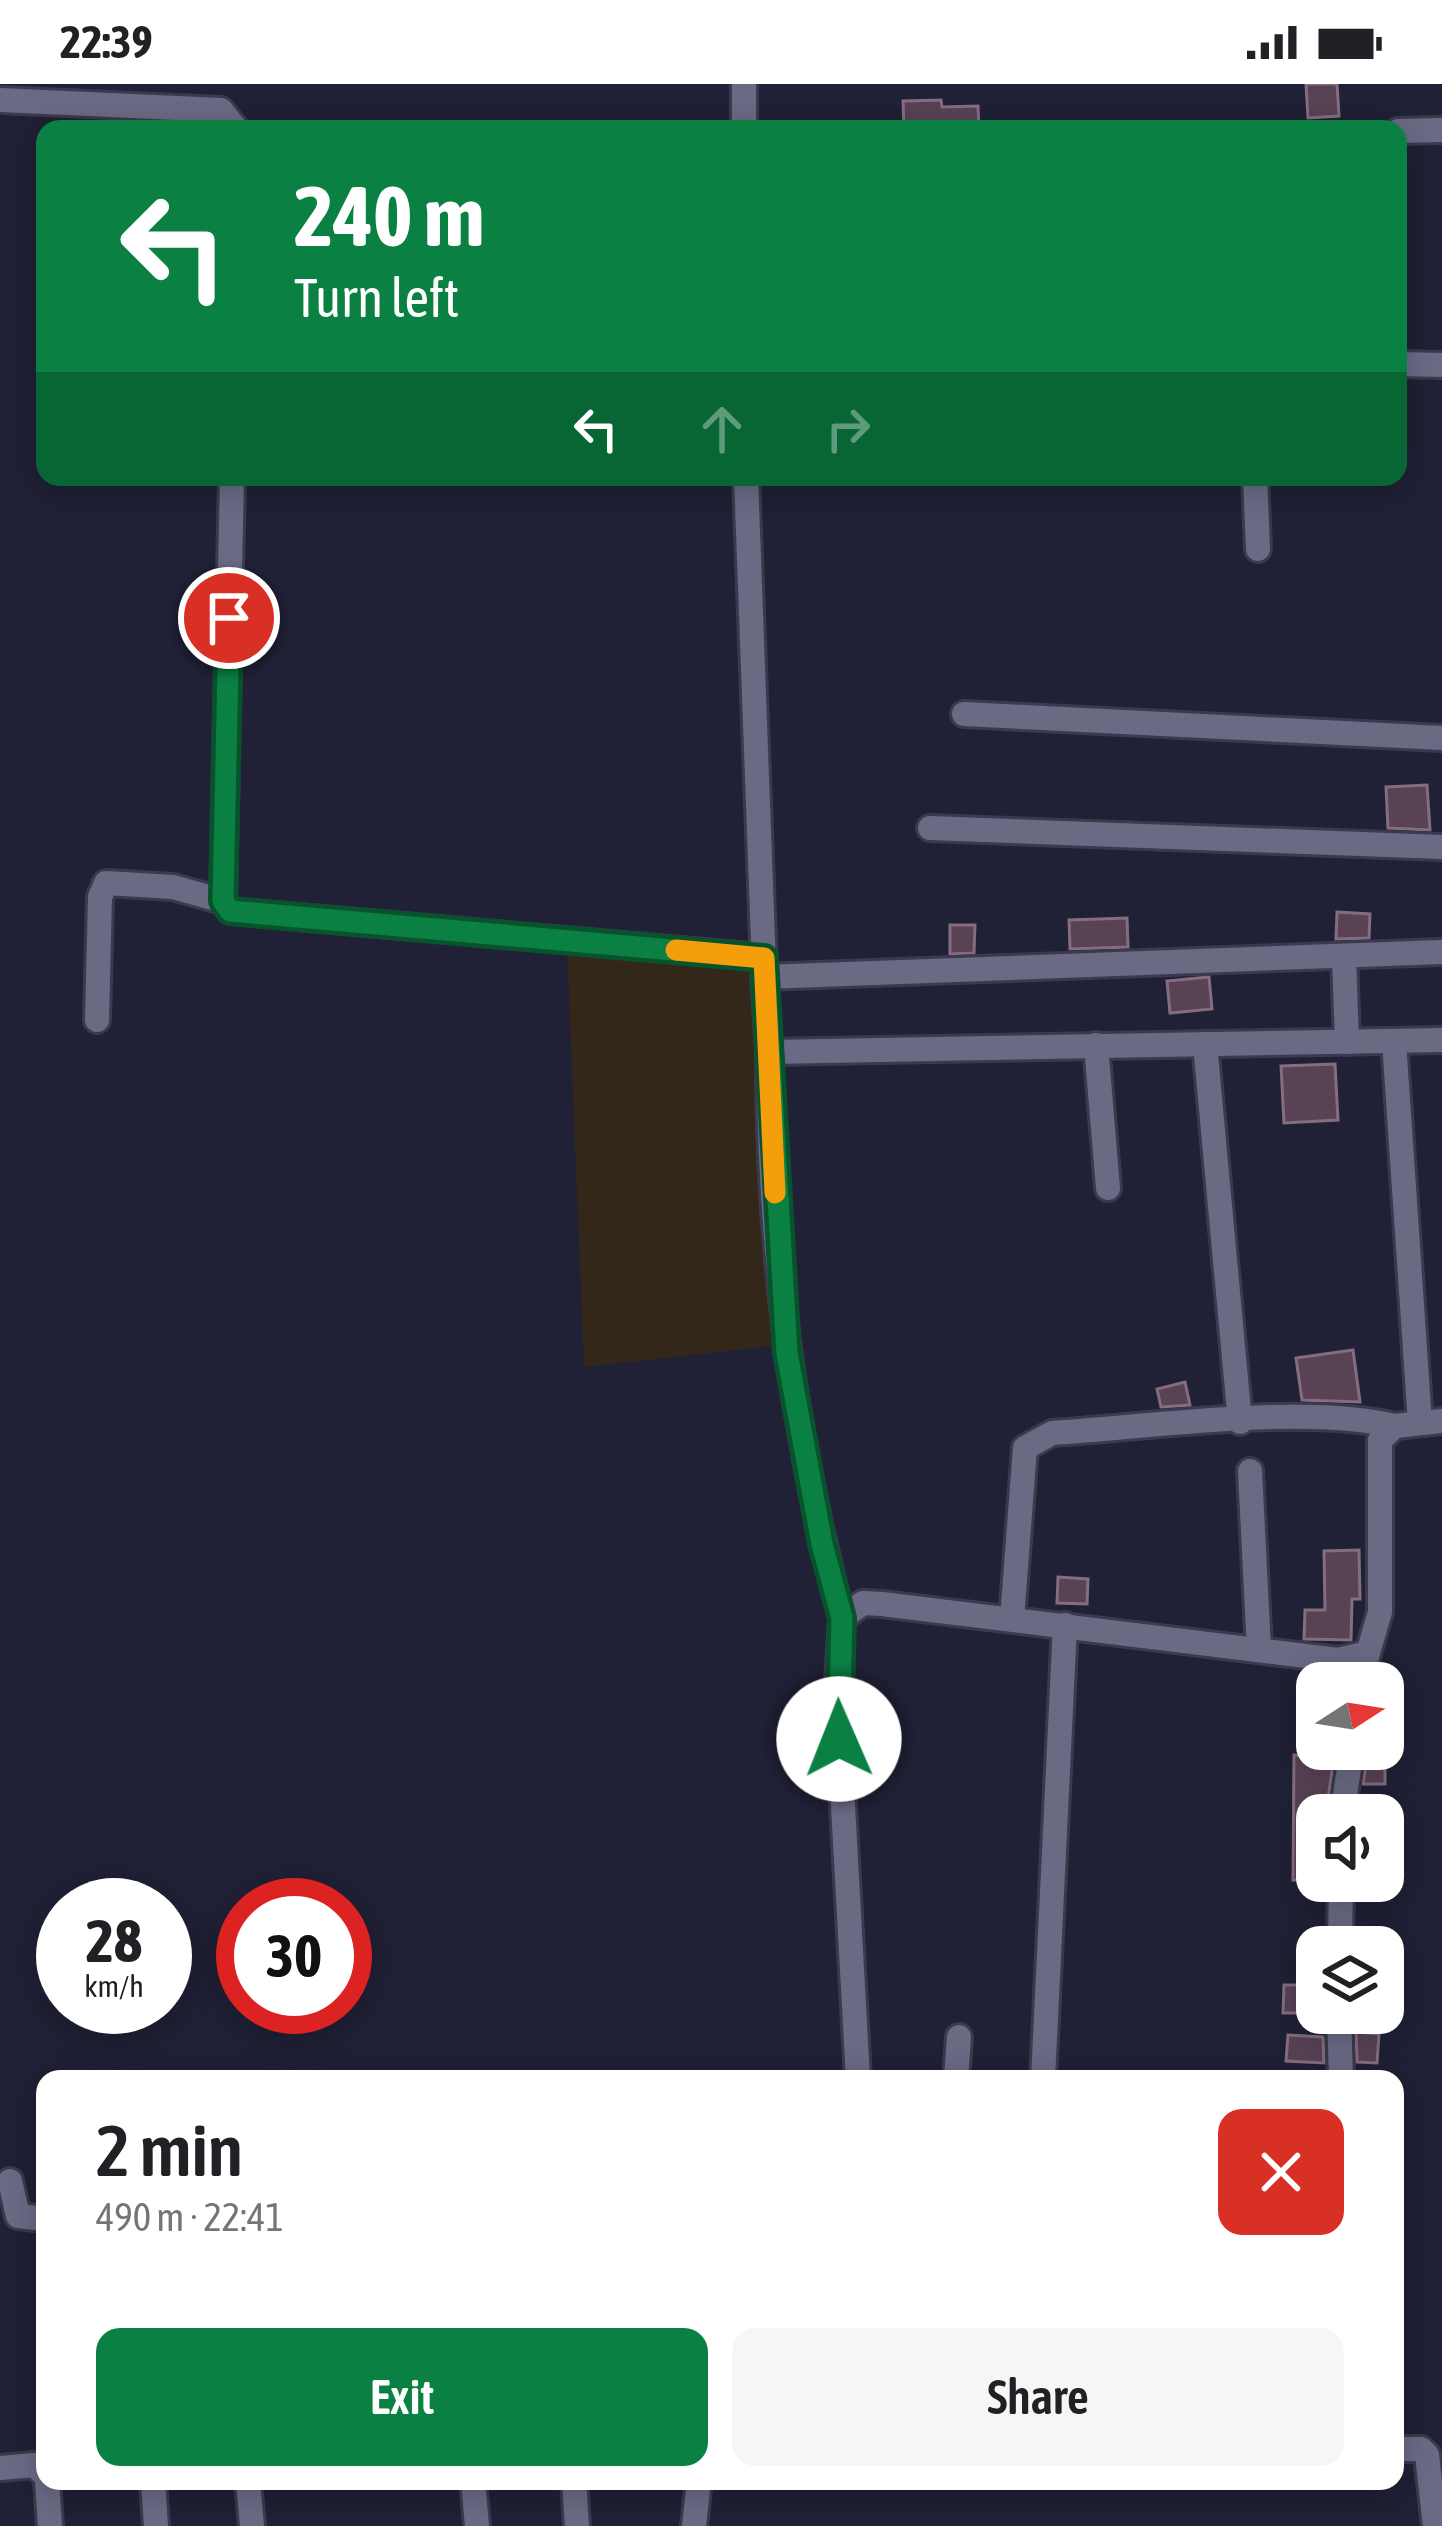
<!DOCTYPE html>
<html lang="en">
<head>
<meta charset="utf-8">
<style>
  :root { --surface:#fff; --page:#f6f6f6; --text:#202124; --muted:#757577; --accent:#0b8043 }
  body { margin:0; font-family:"Asap Condensed",sans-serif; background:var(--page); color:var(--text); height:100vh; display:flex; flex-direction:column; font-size:45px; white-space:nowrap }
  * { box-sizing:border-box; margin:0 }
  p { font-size:39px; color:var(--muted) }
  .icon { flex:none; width:66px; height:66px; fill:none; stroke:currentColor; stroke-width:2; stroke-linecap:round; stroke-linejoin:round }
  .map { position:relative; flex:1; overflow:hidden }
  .side { position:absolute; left:36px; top:1986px; width:1368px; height:420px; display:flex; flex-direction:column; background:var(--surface); border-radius:24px; box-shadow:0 6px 30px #0003 }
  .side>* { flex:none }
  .banner { position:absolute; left:36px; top:36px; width:1371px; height:366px; border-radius:24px; box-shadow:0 6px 30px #0003; background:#0b8043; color:#fff; overflow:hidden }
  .needle { width:78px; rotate:78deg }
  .tools { position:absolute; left:1296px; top:1578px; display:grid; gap:24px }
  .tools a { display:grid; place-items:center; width:108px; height:108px; border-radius:24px; background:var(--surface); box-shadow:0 6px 30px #0003; font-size:60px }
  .speed { position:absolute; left:36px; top:1794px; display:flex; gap:24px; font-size:60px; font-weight:700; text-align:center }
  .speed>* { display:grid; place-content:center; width:156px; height:156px; border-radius:50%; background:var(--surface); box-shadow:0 6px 30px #0003; line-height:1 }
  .speed small { font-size:30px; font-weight:400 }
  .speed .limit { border:18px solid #d22; background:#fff; color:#111 }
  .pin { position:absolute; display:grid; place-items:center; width:102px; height:102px; color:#fff; margin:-51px; border:6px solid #fff; border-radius:50%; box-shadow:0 3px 12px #0007 }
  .me { position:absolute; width:132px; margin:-66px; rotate:359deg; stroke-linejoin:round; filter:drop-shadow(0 0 9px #0008) }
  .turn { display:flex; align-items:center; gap:42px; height:252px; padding:0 60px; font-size:54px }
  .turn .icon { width:156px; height:156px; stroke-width:2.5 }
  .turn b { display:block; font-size:84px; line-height:102px }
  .lanes { display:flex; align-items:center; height:114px; padding:0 60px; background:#0003; justify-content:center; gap:60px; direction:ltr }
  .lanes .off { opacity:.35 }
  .round { display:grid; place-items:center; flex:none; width:126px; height:126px; border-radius:24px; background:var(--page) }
  .headline { display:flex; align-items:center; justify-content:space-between; height:204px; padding:0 60px }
  h1 { font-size:72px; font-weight:600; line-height:90px }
  .primary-button { display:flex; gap:24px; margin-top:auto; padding:24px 60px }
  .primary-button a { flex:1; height:138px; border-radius:24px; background:var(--accent); color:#fff; font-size:48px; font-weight:600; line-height:138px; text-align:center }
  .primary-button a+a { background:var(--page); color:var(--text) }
  .status { display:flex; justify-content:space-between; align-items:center; height:84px; padding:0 60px; background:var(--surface); direction:ltr }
  .status svg { height:33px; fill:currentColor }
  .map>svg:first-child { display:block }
  .education { fill:#332719 }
  .building { fill:#584254; stroke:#856d80; stroke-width:3 }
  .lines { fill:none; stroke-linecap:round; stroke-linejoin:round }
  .street-casing { stroke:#3b3a4d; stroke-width:30 }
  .street { stroke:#6a6a85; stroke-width:24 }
  .route-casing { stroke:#07532c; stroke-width:30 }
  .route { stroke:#0b8043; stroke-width:21 }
  .slow { stroke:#f59e0b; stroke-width:21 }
</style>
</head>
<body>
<div class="status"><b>22:39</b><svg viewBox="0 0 49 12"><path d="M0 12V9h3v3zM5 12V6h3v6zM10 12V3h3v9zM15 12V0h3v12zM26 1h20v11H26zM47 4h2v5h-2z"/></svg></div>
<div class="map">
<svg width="1442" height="2442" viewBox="0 0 1442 2442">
  <rect width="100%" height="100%" fill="#202036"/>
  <!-- education -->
  <path class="education" d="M567,863L749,884L774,1262L584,1283Z"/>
  <!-- building -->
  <g class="building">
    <path d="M1306,0H1337L1339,32L1308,34Z"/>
    <path d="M941,16L942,23L978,22L979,45H904L903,17Z"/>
    <path d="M1427,701L1430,746L1388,744L1386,703Z"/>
    <path d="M1337,828L1370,830L1369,854L1336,855Z"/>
    <path d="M1127,834L1128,863L1070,865L1069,836Z"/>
    <path d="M950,841H975L974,869L950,870Z"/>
    <path d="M1209,893L1212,925L1170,929L1167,897Z"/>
    <path d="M1335,980L1338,1036L1284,1039L1281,982Z"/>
    <path d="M1353,1266L1360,1318L1302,1316L1296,1274Z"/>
    <path d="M1185,1298L1190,1321L1161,1323L1157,1305Z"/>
    <path d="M1359,1466L1360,1515H1352L1351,1556L1304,1555L1305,1526H1325L1324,1467Z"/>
    <path d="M1058,1493L1088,1495L1087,1520L1057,1519Z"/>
    <path d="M1368,1665H1385V1700H1363Z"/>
    <path d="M1294,1671L1334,1673L1326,1729H1317V1797L1293,1796Z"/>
    <path d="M1284,1901H1302V1929H1283Z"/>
    <path d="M1356,1948L1379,1950L1377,1979L1357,1978Z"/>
    <path d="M1288,1951L1323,1953L1324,1979L1286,1977Z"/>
  </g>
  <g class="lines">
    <!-- street casing -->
    <g class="street-casing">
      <g id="street">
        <path d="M744,0V45"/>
        <path d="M0,16L221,26L236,45"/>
        <path d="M1398,47L1442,46"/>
        <path d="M1398,280L1442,281"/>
        <path d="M232,393L223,817L230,827L763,873"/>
        <path d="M746,393L764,884"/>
        <path d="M1255,393L1258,465"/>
        <path d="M964,630L1442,654"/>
        <path d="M930,744L1442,763"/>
        <path d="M1344,872L1347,958"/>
        <path d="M97,936L100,813L106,799L173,803L223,817"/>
        <path d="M1394,957L1420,1339"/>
        <path d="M1205,960L1240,1338"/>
        <path d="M1096,961L1108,1104"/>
        <path d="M769,968L764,893L1442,868"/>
        <path d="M1250,1387L1259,1566"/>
        <path d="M842,1534C793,1350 768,1159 769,968L1442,956"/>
        <path d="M1012,1535L1025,1364L1052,1349C1150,1343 1304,1320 1395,1342"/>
        <path d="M1360,1599L1368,1569"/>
        <path d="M1342,1731L1352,1665"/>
        <path d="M1340,1863L1341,1797"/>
        <path d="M1339,1929L1341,1995"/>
        <path d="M858,1995L837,1612L842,1534L863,1519L882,1520L1338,1576L1368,1569L1380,1528V1356L1395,1342L1442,1337"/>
        <path d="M956,1995L959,1953"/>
        <path d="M1043,1995L1065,1541"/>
        <path d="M10,2097L18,2132L45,2135"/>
        <path d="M1395,2365H1421L1427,2371L1435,2442"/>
        <path d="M0,2384L34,2381L45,2391"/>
        <path d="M47,2397L50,2442"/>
        <path d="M153,2397L156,2442"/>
        <path d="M248,2397L252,2442"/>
        <path d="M473,2397L477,2442"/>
        <path d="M574,2397L577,2442"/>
        <path d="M694,2442L699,2397"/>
      </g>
    </g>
    <!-- street -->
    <use href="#street" class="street"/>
  </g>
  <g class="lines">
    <!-- route casing -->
    <g class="route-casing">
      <path id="route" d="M229,534L223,817L230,827L764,874L787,1269L822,1460L842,1534L839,1655"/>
    </g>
    <!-- route -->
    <use href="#route" class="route"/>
    <!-- slow -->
    <path class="slow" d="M676,866L764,874L775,1109"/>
  </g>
</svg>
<div class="tools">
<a><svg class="needle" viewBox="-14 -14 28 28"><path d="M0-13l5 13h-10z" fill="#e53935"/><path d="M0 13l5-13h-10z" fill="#757577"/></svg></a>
<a><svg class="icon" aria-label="sound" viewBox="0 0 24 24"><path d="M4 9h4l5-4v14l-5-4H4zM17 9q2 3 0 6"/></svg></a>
<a><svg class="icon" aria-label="layers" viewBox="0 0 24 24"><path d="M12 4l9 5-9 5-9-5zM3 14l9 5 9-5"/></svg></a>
</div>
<div class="speed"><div>28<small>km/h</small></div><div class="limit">30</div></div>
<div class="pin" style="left:229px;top:534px;background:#d93025"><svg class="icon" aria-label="arrive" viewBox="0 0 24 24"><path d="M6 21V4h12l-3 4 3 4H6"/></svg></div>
<svg class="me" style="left:839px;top:1655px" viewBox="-20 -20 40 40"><circle r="19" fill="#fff"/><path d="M0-13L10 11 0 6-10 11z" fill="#0b8043"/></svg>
<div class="banner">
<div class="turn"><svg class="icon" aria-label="left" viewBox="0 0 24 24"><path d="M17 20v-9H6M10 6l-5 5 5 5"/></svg><div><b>240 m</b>Turn left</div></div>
<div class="lanes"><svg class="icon" aria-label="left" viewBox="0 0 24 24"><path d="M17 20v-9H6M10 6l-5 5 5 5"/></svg><svg class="icon off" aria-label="ahead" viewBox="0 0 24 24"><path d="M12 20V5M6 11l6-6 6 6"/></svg><svg class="icon off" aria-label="right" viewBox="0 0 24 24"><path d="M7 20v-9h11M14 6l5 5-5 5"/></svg></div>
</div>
<section class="side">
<div class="headline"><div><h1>2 min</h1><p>490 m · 22:41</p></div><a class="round" style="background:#d93025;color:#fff"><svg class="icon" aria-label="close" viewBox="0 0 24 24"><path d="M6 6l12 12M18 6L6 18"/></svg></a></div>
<div class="primary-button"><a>Exit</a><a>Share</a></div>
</section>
</div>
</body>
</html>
